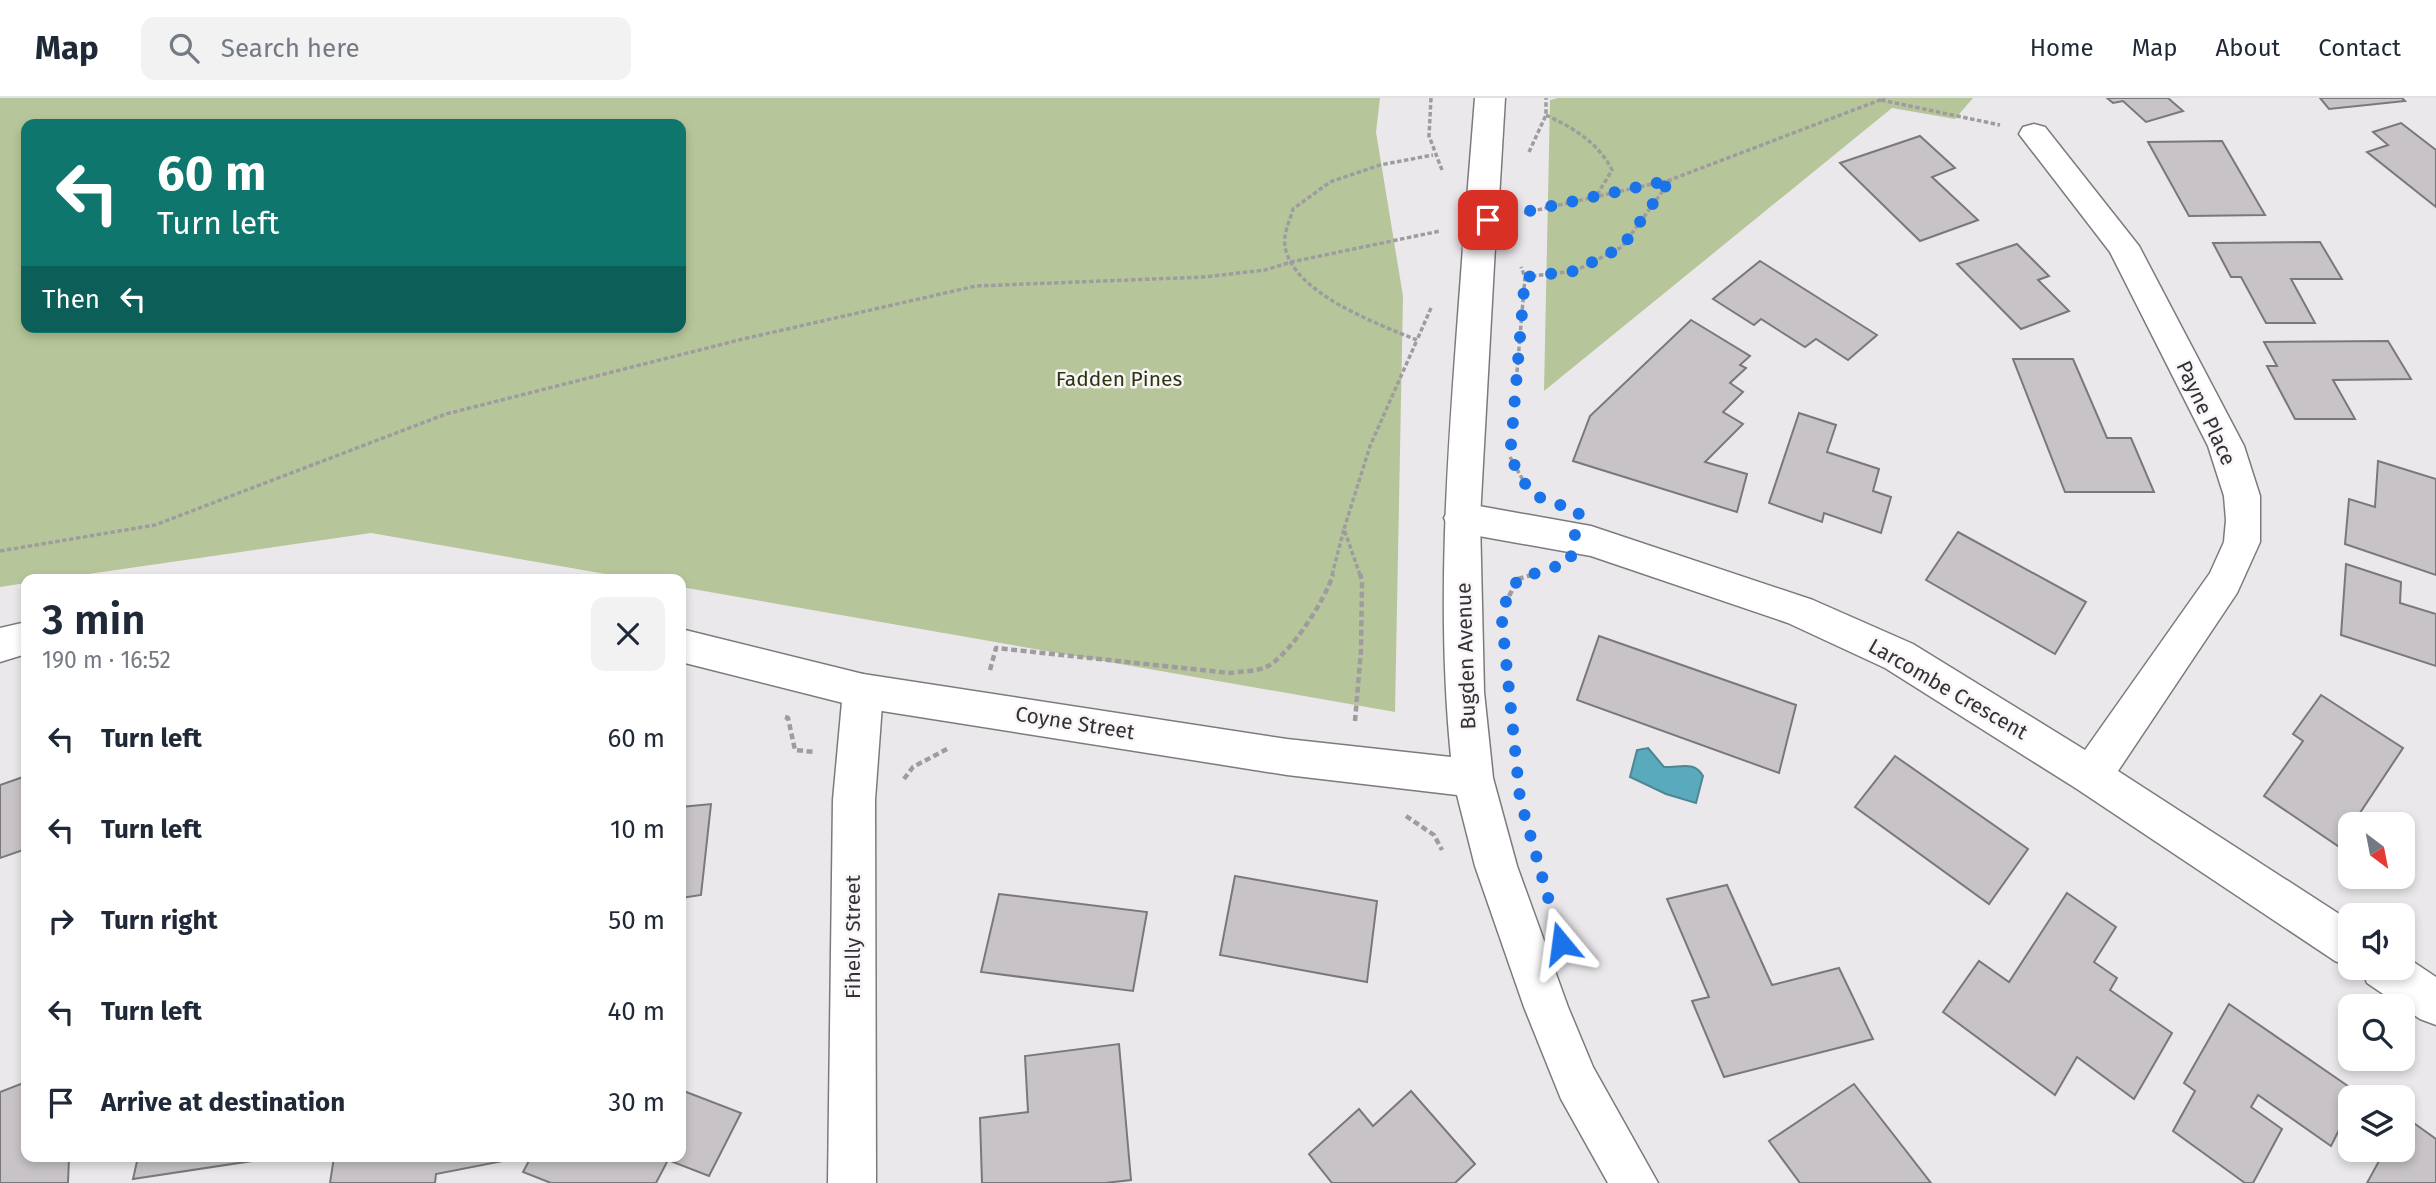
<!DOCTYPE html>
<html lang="en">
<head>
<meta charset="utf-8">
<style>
  :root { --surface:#fff; --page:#f2f2f3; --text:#1f2937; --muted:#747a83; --line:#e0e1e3 }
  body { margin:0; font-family:"Fira Sans",sans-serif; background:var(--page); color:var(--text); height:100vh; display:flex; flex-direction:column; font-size:26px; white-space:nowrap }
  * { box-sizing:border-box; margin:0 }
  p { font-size:23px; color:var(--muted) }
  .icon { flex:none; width:38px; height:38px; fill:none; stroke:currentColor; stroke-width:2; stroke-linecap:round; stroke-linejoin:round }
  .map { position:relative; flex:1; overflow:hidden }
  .panel { position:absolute; left:21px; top:476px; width:665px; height:588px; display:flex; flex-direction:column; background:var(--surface); border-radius:14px; box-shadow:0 4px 10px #0003 }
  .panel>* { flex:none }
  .banner { position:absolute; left:21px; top:21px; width:665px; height:214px; border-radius:14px; box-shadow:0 4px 10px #0003; background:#0f766e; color:#fff; overflow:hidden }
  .needle { width:46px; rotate:148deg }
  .controls { position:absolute; left:2338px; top:714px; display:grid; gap:14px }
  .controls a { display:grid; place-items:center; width:77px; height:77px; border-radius:14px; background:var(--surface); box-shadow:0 4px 10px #0003; font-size:35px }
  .pin { position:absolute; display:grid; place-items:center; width:60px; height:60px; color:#fff; margin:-30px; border-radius:14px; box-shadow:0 4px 10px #0006 }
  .me { position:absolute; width:77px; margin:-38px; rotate:344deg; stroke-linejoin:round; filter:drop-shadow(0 0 5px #0008) }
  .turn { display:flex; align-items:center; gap:24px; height:147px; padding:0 21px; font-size:32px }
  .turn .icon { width:91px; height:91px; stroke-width:2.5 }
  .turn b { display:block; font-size:49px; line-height:60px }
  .then { display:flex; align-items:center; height:66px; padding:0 21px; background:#0003; gap:14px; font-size:26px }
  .round { display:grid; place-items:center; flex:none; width:74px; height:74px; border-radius:14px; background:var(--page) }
  .overview { display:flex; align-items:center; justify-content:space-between; height:119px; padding:0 21px }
  h1 { font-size:42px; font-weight:600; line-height:52px }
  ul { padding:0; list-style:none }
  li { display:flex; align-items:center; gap:21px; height:91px; padding:0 21px }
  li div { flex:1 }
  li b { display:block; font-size:26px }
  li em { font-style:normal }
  header { display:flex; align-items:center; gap:42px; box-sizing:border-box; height:98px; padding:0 35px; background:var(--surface); border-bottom:2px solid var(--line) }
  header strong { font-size:33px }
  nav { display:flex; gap:38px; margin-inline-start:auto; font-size:24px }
  .search { width:490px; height:63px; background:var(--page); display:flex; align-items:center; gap:18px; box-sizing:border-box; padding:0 24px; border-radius:14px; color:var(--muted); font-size:26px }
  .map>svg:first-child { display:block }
  .green { fill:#b7c69a; fill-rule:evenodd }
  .water { fill:#59aabc; stroke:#4e8693; stroke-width:2 }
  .building { fill:#c7c3c7; stroke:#7b787c; stroke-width:2 }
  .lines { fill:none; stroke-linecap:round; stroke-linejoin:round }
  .street-casing { stroke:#7d7a7e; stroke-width:3 }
  .secondary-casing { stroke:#7d7a7e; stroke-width:3 }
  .path-far1 { stroke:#9f9c9f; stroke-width:3.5; stroke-dasharray:4.5 2.5; stroke-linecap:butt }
  .path { stroke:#9f9c9f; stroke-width:4.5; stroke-dasharray:6 3.5; stroke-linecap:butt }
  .street { fill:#fff; fill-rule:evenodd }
  .secondary { fill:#fff; fill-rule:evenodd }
  .secondary-bridge-casing { stroke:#7d7a7e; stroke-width:36; stroke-linecap:butt }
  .secondary-bridge { stroke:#fff; stroke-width:33 }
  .route { stroke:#1a73e8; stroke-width:12; stroke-dasharray:0 21.6 }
  .labels { text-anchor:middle; stroke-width:5; stroke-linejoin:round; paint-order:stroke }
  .park-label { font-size:21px; fill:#2b370b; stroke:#f9f5f9 }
  .street-label { font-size:21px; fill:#333233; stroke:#f9f5f9 }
</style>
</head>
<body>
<header>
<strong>Map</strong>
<div class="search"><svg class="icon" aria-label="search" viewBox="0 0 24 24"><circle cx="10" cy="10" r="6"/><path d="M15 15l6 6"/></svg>Search here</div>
<nav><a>Home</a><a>Map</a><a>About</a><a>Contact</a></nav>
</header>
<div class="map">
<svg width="2436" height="1085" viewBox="0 0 2436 1085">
  <rect width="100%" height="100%" fill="#ebe8ec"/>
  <!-- green -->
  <g class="green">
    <path d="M0,0H1380L1376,34L1403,198L1395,614L681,489V481H634L371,435L54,481H26V485L0,489ZM26,26H681V229H26Z"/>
    <path d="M1558,0H1973L1955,21L1892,10L1544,293L1550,2Z"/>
  </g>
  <!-- water -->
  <path class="water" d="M1648,650L1664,669C1679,670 1694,662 1703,678L1696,705L1666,696L1630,679L1637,652Z"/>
  <!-- building -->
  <g class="building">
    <path d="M2107,0H2168L2183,13L2146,24L2123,3L2113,5Z"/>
    <path d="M2320,0H2402L2405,3L2329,11Z"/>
    <path d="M2401,25L2436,52V109L2367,54L2388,47L2373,34Z"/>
    <path d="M1920,38L1955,70L1932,79L1978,122L1920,143L1840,65Z"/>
    <path d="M2222,43L2265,117L2189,118L2148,44Z"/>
    <path d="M2320,144L2342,181H2291L2315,225H2266L2241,179H2231L2213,145Z"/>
    <path d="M2017,146L2049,178L2038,182L2069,213L2021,231L1957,166Z"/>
    <path d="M1760,163L1877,237L1848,262L1816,241L1805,249L1761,221L1754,227L1713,201Z"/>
    <path d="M1691,222L1750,258L1740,267L1746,270L1730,285L1743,294L1723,314L1743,326L1705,364L1747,376L1737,414L1573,363L1590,318Z"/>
    <path d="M2388,243L2411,281L2333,282L2355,321H2295L2267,268H2277L2264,244Z"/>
    <path d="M2013,261H2073L2107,340H2131L2154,394H2065Z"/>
    <path d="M1799,315L1836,327L1827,354L1879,371L1873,393L1891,399L1881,435L1824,415L1822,424L1769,405Z"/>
    <path d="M2378,363L2436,381V477L2345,446L2349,401L2375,409Z"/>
    <path d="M1958,434L2086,504L2055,556L1926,482Z"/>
    <path d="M2346,466L2401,484L2400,505L2436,516V568L2341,537Z"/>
    <path d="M1599,538L1796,607L1779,675L1577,602Z"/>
    <path d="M2321,597L2403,650L2338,748L2264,698L2303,643L2293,636Z"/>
    <path d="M1895,658L2028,751L1989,806L1855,709Z"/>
    <path d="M26,678V751L0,760V687Z"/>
    <path d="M711,706L701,797L681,800V709Z"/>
    <path d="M1235,778L1377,803L1367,884L1220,857Z"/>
    <path d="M1727,787L1772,887L1839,870L1873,941L1724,979L1692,903L1709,899L1667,801Z"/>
    <path d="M2067,795L2116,829L2094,864L2117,880L2110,892L2172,935L2134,1001L2077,959L2055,997L1943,914L1979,863L2009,884Z"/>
    <path d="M999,796L1147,814L1133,893L981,874Z"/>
    <path d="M2229,906L2358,995L2356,999H2350V1010L2331,1048L2258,997L2251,1009L2282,1031L2253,1085H2245L2173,1033L2195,993L2184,985Z"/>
    <path d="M1119,946L1131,1082L1105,1085H982L980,1020L1028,1014L1025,958Z"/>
    <path d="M26,984V1059H69L68,1085H0V994Z"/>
    <path d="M1854,986L1931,1085H1800L1769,1043Z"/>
    <path d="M681,992L741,1015L709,1078L668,1062L656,1085H551L523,1074L531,1059H681Z"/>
    <path d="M1411,993L1475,1066L1455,1085H1332L1309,1056L1359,1011L1373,1028Z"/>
    <path d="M2404,1018L2436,1041V1085H2367L2385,1052H2403Z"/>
    <path d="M138,1059H265V1061L133,1081Z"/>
    <path d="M334,1059H503V1063L436,1076L435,1085H330Z"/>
  </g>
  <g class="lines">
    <!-- street casing -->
    <g class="street-casing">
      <g id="street">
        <path d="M2034,26L2045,29L2139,148L2244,348L2260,398V444L2237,495L2118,673L2350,823V869L2335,863L2077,691L1885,570L1788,525L1591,458L1462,435L1449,430L1444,420L1449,410L1462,405L1591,428L1813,502L1913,546L2085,652L2210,475L2224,444L2226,422L2224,398L2208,348L2110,154L2019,36L2023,29Z"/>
        <path d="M863,576L877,581L883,593L875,702L876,1085H828L833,702L843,593L849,581Z"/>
        <path d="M2403,857L2436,879V927L2420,921L2367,885L2361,870H2403Z"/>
      </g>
    </g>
    <!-- secondary casing -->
    <g class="secondary-casing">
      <g id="secondary">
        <path d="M1475,0H1505L1499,101L1494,109L1483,112L1472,109L1467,101Z"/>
        <path d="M1479,138L1490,141L1495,149L1480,420L1484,594L1493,680L1517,768L1568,909L1593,969L1658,1085H1608L1561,1001L1524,909L1475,768L1457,697L1287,677L863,610L681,564V531L863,576L1287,641L1451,659C1434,489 1451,319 1463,149L1468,141Z"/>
        <path d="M26,524V556L0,564V530Z"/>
      </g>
    </g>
    <!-- path-far1 -->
    <g class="path-far1">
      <path d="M1431,0L1429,38L1442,72"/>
      <path d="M1881,2L2000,27"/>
      <path d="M1546,17C1573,30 1598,44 1612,72L1597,97"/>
      <path d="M1529,54L1546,17V0"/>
      <path d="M1524,115L1670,82L1885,0"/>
      <path d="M1525,179L1575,173L1622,149L1670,83"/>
      <path d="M1431,210L1417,242C1378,226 1292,195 1285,148C1283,136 1290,122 1293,111L1330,84L1380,67L1433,57"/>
      <path d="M1517,274L1525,179L1521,169"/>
      <path d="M1510,359L1528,391"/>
      <path d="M0,453L155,427L446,316L743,241L976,188L1204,179L1265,172L1291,164L1440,133"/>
      <path d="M1332,477L1344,431"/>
      <path d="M1360,477L1344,431L1370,348L1417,242"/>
      <path d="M1530,477L1535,476"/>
    </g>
    <!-- path -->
    <g class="path">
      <path d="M1509,498L1518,481L1535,476"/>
      <path d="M990,572L996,550L1230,575C1241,573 1258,574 1268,568C1291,555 1326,501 1333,476"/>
      <path d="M785,619L788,620L795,652L814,654"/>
      <path d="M1355,623L1361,552L1362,482L1360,476"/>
      <path d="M904,681L913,669L947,651"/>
      <path d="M1406,718L1434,737L1442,752"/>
    </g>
    <!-- street -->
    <use href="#street" class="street"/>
    <!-- secondary -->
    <use href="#secondary" class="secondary"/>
    <!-- secondary-bridge casing -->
    <g class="secondary-bridge-casing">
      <path id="secondary-bridge" d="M1479,149L1483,101"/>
    </g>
    <!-- secondary-bridge -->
    <use href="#secondary-bridge" class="secondary-bridge"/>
  </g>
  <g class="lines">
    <!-- route -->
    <path class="route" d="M1488,122L1670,82L1622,149L1575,173L1525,179L1510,359L1531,396L1579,414L1570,464L1518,481L1501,513L1520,701L1561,845"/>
  </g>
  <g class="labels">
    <!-- park labels -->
    <g class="park-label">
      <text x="1119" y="288">Fadden Pines</text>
    </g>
    <!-- street labels -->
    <g class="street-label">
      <text transform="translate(2206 315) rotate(65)" y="7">Payne Place</text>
      <text transform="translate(1466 558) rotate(-92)" y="7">Bugden Avenue</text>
      <text transform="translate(1948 591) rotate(30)" y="7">Larcombe Crescent</text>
      <text transform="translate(1075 625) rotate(9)" y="7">Coyne Street</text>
      <text transform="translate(853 839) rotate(-90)" y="7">Fihelly Street</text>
    </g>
  </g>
</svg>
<div class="controls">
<a><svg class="needle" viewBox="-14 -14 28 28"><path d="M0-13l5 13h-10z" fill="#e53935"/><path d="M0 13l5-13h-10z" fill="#747a83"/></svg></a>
<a><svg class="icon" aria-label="sound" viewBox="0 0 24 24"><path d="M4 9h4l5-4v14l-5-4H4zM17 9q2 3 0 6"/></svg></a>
<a><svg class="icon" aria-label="search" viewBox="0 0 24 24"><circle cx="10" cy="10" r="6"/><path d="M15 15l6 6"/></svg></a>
<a><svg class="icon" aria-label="layers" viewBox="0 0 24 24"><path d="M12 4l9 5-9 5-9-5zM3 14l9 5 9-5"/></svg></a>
</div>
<div class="pin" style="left:1488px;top:122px;background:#d93025"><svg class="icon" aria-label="arrive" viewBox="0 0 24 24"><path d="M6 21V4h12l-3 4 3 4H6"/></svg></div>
<svg class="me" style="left:1561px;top:845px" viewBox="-20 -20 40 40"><path d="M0-17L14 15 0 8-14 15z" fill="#1a73e8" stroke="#fff" stroke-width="4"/></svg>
<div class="banner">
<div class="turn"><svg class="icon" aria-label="left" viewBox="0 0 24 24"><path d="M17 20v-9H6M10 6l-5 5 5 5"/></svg><div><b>60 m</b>Turn left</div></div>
<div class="then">Then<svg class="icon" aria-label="left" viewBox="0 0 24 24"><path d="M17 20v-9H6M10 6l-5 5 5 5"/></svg></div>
</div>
<section class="panel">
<div class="overview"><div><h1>3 min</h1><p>190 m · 16:52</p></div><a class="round"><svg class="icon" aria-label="close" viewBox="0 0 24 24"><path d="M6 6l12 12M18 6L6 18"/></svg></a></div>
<ul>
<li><svg class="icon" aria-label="left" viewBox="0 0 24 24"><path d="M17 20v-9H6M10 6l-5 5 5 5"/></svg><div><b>Turn left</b></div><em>60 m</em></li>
<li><svg class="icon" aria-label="left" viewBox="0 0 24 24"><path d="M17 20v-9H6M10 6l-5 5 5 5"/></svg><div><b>Turn left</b></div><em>10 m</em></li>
<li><svg class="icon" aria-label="right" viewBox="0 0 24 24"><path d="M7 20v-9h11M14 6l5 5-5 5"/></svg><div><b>Turn right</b></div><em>50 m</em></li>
<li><svg class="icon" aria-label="left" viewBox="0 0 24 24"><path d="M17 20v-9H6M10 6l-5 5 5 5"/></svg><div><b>Turn left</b></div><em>40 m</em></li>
<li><svg class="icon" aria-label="arrive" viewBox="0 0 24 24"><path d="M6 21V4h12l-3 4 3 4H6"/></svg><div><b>Arrive at destination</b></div><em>30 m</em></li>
</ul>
</section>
</div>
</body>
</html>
